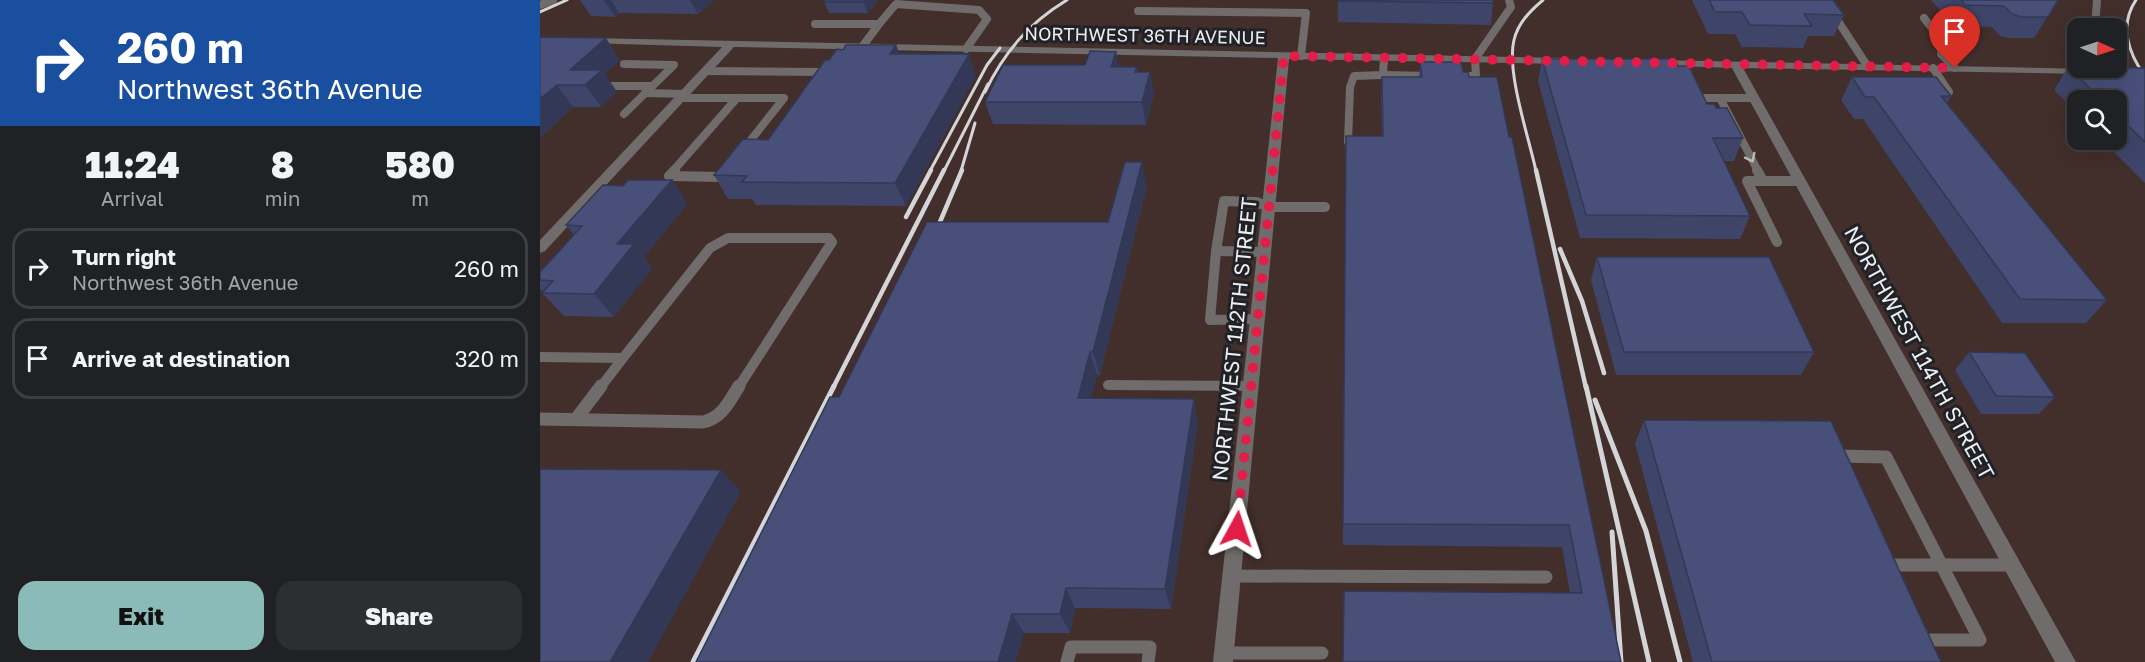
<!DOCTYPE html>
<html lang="en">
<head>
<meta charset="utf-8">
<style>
  :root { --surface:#202125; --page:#2d2e32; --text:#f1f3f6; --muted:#a2a3a7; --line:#3d3e42; --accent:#8bbbb9 }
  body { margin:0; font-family:"Golos Text",sans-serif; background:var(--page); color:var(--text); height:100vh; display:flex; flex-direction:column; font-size:22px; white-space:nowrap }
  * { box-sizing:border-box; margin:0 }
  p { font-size:20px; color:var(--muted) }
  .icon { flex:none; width:33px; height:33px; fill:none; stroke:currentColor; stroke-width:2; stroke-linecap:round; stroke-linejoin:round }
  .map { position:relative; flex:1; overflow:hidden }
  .drawer { display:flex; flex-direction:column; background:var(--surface); width:540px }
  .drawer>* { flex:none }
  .top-card { background:#1a4fa0; color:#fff; overflow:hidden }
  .needle { width:39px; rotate:93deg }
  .controls { position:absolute; left:1527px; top:18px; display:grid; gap:12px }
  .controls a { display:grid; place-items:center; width:60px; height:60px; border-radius:12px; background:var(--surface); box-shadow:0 6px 24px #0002,0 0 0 2px var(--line); font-size:30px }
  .pin { position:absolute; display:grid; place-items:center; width:51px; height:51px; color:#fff; margin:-62px -26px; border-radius:50% 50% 50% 0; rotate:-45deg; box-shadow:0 0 6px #0007 }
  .pin .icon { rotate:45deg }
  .me { position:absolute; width:66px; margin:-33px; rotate:5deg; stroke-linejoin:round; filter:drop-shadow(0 0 4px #0008) }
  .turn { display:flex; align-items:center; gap:21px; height:126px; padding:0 18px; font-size:27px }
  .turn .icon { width:78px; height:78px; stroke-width:2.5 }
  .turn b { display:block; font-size:42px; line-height:51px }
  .eta { display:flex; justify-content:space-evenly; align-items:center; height:102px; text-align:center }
  .eta b { font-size:36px; font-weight:800; line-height:42px }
  .primary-button { display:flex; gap:12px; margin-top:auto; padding:12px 18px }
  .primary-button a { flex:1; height:69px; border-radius:18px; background:var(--accent); color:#111; font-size:24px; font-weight:800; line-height:69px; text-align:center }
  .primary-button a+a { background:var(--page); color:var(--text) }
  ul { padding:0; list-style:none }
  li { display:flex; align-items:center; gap:18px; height:81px; margin:0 12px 9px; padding:0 6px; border:3px solid var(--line); border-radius:18px }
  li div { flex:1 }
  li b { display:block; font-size:22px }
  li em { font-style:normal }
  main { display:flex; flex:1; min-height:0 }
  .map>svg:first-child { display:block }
  .industrial { fill:#422e2a; fill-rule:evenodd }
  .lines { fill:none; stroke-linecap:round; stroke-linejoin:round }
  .service-far2 { stroke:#6f6c6b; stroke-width:8 }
  .service-far1 { stroke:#6f6c6b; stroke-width:10 }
  .service { stroke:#6f6c6b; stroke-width:13 }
  .minor { fill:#6f6c6b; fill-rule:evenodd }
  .rail-far2 { stroke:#d4d5d8; stroke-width:3 }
  .rail-far1 { stroke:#d4d5d8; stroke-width:4.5 }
  .rail { stroke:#d4d5d8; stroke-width:5 }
  .wall { fill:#3e4569 }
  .shaded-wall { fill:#323855 }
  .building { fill:#48507a; stroke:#323855; stroke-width:1.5 }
  .oneway { stroke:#bbbabb }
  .route { stroke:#e11d48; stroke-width:10; stroke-dasharray:0 18 }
  .labels { text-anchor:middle; stroke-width:6; stroke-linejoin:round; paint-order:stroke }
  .far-street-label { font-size:18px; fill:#edeef1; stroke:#212227 }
  .street-label { font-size:21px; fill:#edeef1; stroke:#212227 }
</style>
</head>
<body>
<main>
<section class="drawer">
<div class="top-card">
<div class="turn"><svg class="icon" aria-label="right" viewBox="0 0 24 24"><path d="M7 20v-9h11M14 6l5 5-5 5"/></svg><div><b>260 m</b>Northwest 36th Avenue</div></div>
</div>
<div class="eta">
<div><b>11:24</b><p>Arrival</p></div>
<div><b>8</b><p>min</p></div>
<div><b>580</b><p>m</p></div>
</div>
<ul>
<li><svg class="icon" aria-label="right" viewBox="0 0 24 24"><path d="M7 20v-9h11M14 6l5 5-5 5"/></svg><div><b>Turn right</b><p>Northwest 36th Avenue</p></div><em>260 m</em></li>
<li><svg class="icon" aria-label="arrive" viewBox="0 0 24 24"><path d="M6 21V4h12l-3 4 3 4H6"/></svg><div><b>Arrive at destination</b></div><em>320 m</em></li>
</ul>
<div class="primary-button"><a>Exit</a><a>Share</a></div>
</section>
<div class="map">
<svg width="1605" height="662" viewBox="0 0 1605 662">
  <rect width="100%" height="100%" fill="#2b2c31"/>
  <!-- industrial -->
  <path class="industrial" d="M0,0H1605V662H0ZM1538,28H1576V68H1538ZM1538,100H1576V140H1538Z"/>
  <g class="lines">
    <!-- service-far2 -->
    <g class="service-far2">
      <path d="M0,5L13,0"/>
      <path d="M598,11L766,13L761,56"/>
      <path d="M1292,12L1328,67"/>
      <path d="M1384,18L1403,42L1401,54L1415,68"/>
      <path d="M275,24H339L322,47"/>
      <path d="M339,24L356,4L439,10L447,19L426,49"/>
      <path d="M1555,28L1557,0"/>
      <path d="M84,64L134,65L84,114"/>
      <path d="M1393,68L1409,92"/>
      <path d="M166,71L283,72"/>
      <path d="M843,75L892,76"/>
      <path d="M916,76H936L935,59L971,7L969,0"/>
      <path d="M64,86H112"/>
      <path d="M105,93L145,94"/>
      <path d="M141,98H244L203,150"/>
      <path d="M1160,98H1214"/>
      <path d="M1180,98L1218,171"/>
      <path d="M808,142L810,87L814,76L843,75L844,58"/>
      <path d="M133,171L197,98"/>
    </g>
    <!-- service-far1 -->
    <g class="service-far1">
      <path d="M135,170L129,176L181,177L186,171"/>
      <path d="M1217,170L1223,181"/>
      <path d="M1237,242L1207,181H1260"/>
      <path d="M676,251L670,320L718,319"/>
      <path d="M724,252L676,251L684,201L716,202L729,207H785"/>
      <path d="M0,357L83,358L170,248L188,238H289L292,242L198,388"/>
      <path d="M568,385L711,386"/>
      <path d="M60,388L83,358"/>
    </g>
    <!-- service -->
    <g class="service">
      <path d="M0,419L163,422C182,418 189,402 199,386"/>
      <path d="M36,419L61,386"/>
      <path d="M1294,456L1346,457L1440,640H1377"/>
      <path d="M1344,565H1472"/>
      <path d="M692,576L1006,577"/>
      <path d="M684,653H782"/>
      <path d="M527,662L531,647H610L608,662"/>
    </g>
    <!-- minor -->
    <g class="minor">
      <path d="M48,38L1023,58L1028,61L1023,64L749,59L693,662H673L738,58L194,47L5,251L0,253V240L182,47L44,43V39Z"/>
      <path d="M1116,60L1549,69L1550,71L1545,74L1203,68L1536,662H1515L1192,68L1112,65L1111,63Z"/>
    </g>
    <!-- rail-far2 -->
    <g class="rail-far2">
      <path d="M1596,0C1579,25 1588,53 1605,76"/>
      <path d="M0,12L27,0"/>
      <path d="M445,92C464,52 489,23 527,0"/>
      <path d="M390,171L447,65L460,48"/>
      <path d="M404,171L448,84"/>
      <path d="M421,171L435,123"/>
      <path d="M996,171C989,138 966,71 974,40C978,23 990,11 1003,0"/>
    </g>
    <!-- rail-far1 -->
    <g class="rail-far1">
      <path d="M996,170L1046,388"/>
      <path d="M366,217L391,170"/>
      <path d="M394,236L422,170"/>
      <path d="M1020,249L1042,301L1064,373"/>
      <path d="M293,388L404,170"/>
    </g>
    <!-- rail -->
    <g class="rail">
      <path d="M1046,386L1109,662"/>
      <path d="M1055,400L1106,531L1140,662"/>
      <path d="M1072,532L1081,662"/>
      <path d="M153,662L294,386"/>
    </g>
  </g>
  <!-- wall -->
  <g class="wall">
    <path d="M40,0H174L158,14L79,13L75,17L51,16Z"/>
    <path d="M285,0H338L328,13H289L284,2Z"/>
    <path d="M798,0L953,3L951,25L798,22Z"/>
    <path d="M1152,0H1293L1304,15L1294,36H1268L1263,48L1202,47L1195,34H1168Z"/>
    <path d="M1391,0H1518L1494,38H1468L1460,36L1452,27L1414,26Z"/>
    <path d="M0,37L80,60L65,74L77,92L61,107H33L0,138Z"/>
    <path d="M576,52L579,67H597L598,72H610L614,94L606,125L453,124L445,102L545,65Z"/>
    <path d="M359,54H429L436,76L366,206L216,205L212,199H188L174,175L228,140L289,60Z"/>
    <path d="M1002,59L1138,66L1167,104L1176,108L1203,138L1194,161H1184L1210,216L1200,239L1040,238L998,81Z"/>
    <path d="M880,62L923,72L929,77L969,137L1081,662L1030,593L1022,547L803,545L806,136H842L841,99L842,77H879Z"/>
    <path d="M1528,67L1605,68V183L1562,140H1576V100H1538V114L1514,90Z"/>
    <path d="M1312,77L1411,96L1407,103L1567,300L1546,323H1462L1323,119H1314L1301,100Z"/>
    <path d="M132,180L147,204L104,257L112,268L74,317L24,316L2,293L3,292L0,289V272L34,235L26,225L83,186Z"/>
    <path d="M607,185L560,375H557L551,398L658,421L631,609L535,608L530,633H484L299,397L568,222Z"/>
    <path d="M1057,257L1274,352L1261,375H1076L1051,280Z"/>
    <path d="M1429,352L1515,397L1499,414H1441L1415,370Z"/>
    <path d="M1104,420L1401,662H1153L1095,443Z"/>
  </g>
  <!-- shaded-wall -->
  <g class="shaded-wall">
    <path d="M64,0H71L79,13L75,17Z"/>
    <path d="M150,0H174L158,14Z"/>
    <path d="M325,0H338L328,13L323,2Z"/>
    <path d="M66,38L80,60L65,74L77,92L61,107L45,85L30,70Z"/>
    <path d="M356,45L365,67L350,54Z"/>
    <path d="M576,52L580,74L571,67Z"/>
    <path d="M429,54L436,76L366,206L355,183Z"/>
    <path d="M610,72L614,94L606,125L602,102Z"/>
    <path d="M17,85L33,107L0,138V99Z"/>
    <path d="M602,162L607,185L560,375L553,352Z"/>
    <path d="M132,180L147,204L104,257L112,268L74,317L54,294L77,244Z"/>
    <path d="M550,352L557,375L545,421L538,398Z"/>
    <path d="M654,399L658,421L631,609L625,589Z"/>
    <path d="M181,470L201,492L108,662H70Z"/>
    <path d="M526,588L535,608L530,633L520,614Z"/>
    <path d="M472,614L484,633L476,662H458Z"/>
  </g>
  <!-- building -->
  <g class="building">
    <path d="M285,0H325L323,2H284Z"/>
    <path d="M798,0H953V3L798,1Z"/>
    <path d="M1169,0H1293L1304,15L1264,14L1272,26L1210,25L1202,12H1175Z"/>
    <path d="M1421,0H1518L1508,17H1481L1472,14L1464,6L1425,5Z"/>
    <path d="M0,37L66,38L30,70H62L45,85H17L0,99Z"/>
    <path d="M306,45H356L350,54H429L355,183L202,182L207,176L174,175L203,139L228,140L285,60H289L297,49L303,50Z"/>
    <path d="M550,51L576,52L571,67H597L595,72H610L602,102H445L463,65H545Z"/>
    <path d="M1002,59H1135L1138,66H1149L1167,104H1174L1176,108H1187L1203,138H1173L1210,216L1046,215Z"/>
    <path d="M880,62H921L923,72H928L929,77H957L969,137H972L1081,662H803L804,591L1042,593L1029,525L803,524L806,136H843L842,77H882Z"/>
    <path d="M1528,67L1605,68V142L1576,114V100H1562Z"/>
    <path d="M1312,77H1396L1411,96H1401L1567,300L1480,299L1334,97H1325Z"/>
    <path d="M585,162H602L553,352H550L538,398L654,399L625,589L526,588L520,614H472L458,662H156L290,397H299L387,222H568Z"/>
    <path d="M88,180H132L77,244H94L54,294L2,293L13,281L0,280V272L42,226L26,225L63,185L83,186Z"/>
    <path d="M1057,257H1229L1274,352H1084Z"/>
    <path d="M1429,352L1485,353L1515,397L1456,396Z"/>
    <path d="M1104,420L1291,421L1401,662H1172Z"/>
    <path d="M0,469L181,470L70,662H0Z"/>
  </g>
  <!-- one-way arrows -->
  <defs><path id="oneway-chevron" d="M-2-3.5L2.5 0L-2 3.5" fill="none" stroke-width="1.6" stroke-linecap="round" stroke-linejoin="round" transform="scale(1.5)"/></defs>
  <use class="oneway" href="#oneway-chevron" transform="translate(1211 158) rotate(63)"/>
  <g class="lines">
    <!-- route -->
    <path class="route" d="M697,529L744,56L1415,68"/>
  </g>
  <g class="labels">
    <!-- far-street labels -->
    <g class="far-street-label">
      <text transform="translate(605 36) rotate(1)" y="6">NORTHWEST 36TH AVENUE</text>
    </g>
    <!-- street labels -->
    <g class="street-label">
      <text transform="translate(695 339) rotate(-84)" y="7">NORTHWEST 112TH STREET</text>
      <text transform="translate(1379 353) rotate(61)" y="7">NORTHWEST 114TH STREET</text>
    </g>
  </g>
</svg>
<div class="controls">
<a><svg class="needle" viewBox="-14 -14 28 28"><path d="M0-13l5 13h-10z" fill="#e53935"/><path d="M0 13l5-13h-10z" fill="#a2a3a7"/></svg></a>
<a><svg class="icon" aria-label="search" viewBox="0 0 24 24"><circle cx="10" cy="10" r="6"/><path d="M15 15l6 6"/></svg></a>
</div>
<div class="pin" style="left:1415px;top:68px;background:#d93025"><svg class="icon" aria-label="arrive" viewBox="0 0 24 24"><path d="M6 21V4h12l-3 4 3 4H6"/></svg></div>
<svg class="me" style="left:697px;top:529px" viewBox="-20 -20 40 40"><path d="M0-17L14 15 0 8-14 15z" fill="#e11d48" stroke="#fff" stroke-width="4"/></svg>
</div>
</main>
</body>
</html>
